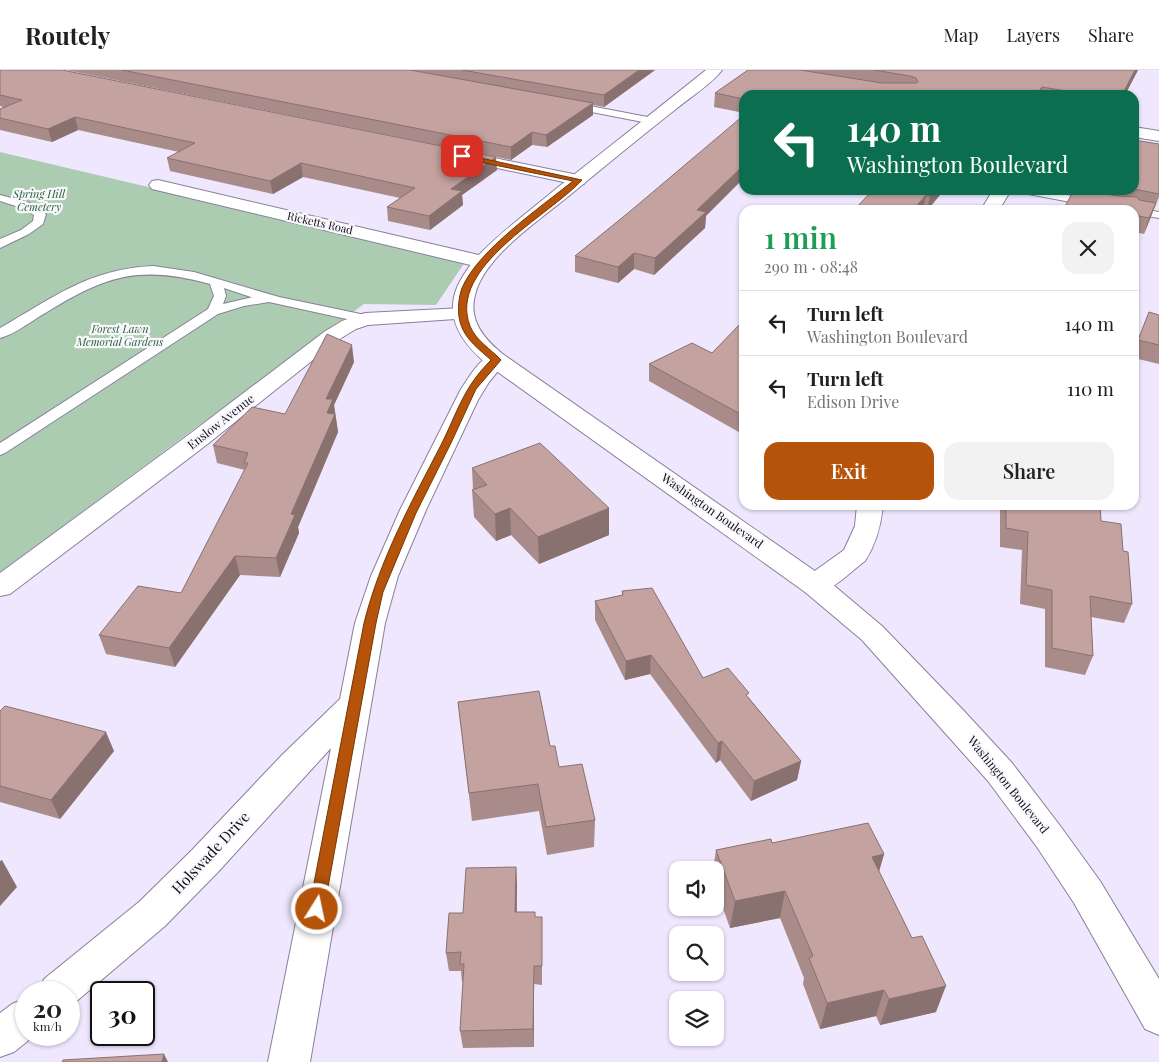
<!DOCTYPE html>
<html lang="en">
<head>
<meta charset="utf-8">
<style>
  :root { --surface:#fff; --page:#f2f2f2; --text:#202124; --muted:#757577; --line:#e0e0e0; --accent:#b45309 }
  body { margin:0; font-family:"Playfair Display",serif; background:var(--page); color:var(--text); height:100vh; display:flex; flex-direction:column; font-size:19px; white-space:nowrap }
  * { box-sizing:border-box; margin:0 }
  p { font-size:16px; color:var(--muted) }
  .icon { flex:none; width:28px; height:28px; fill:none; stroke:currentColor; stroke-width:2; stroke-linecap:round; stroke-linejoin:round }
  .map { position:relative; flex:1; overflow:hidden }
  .drawer { position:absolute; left:739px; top:135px; width:400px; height:305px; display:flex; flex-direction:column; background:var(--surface); border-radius:15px; box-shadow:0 1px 4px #0004 }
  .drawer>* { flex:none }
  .guide { position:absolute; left:739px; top:20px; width:400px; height:105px; border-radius:15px; box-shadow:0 1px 4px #0004; background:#0b6e4f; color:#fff; overflow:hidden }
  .tools { position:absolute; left:669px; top:791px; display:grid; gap:10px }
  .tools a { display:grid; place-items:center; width:55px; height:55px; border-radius:10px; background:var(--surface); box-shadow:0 1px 4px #0004; font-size:25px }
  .speed { position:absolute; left:15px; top:911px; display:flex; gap:10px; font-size:25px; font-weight:700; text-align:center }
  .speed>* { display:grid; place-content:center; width:65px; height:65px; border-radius:50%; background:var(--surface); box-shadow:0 1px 4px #0004; line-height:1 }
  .speed small { font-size:12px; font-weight:400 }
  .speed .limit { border:2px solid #111; border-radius:8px; background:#fff; color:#111 }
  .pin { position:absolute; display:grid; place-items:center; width:42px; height:42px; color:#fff; margin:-21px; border-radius:10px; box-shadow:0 2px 8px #0006 }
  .me { position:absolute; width:55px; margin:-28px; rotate:10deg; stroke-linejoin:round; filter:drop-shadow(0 0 4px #0008) }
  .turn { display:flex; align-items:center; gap:18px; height:105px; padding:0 25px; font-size:22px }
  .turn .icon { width:65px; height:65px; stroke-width:2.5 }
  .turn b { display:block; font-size:35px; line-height:42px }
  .round { display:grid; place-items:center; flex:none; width:52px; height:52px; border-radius:15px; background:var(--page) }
  .head { display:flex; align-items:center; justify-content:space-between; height:85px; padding:0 25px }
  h1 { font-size:30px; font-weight:600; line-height:38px; color:#1e9e55 }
  .cta { display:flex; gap:10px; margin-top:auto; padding:10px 25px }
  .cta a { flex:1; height:58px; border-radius:15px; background:var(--accent); color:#fff; font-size:20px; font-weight:600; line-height:58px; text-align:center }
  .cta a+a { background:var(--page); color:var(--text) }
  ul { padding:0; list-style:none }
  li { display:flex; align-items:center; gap:15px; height:65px; padding:0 25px; border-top:1px solid var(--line) }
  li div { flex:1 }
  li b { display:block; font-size:19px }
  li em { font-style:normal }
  header { display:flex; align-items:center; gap:30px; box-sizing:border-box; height:70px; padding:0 25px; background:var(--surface); border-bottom:1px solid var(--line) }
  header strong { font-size:24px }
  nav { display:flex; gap:28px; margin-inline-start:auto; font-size:18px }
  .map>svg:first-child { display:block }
  .green { fill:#acccb1 }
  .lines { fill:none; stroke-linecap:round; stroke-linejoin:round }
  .lane-casing { stroke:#88809a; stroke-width:2 }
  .street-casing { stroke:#88809a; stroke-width:2 }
  .secondary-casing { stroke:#88809a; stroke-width:2 }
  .lane { fill:#fff; fill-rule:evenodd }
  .street { fill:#fff; fill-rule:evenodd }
  .secondary { fill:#fff; fill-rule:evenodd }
  .wall { fill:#a98b8a }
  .shaded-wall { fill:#897170 }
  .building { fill:#c4a2a0; stroke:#897170 }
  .route { fill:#b45309; stroke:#753606 }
  .labels { text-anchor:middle; stroke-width:4.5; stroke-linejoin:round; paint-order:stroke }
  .far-park-label { font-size:11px; font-style:italic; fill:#265f35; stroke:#f9f8fd }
  .far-street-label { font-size:11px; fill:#0f0c15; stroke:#f9f8fd }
  .street-label { font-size:12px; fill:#0f0c15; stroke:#f9f8fd }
  .near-street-label { font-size:15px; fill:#0f0c15; stroke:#f9f8fd }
</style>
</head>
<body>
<header>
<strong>Routely</strong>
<nav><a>Map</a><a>Layers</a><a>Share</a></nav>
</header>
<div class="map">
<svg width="1159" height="992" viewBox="0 0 1159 992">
  <rect width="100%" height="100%" fill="#eee7fe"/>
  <!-- green -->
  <path class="green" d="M0,82L465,192L436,235L364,234L0,502Z"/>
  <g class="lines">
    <!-- lane casing -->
    <g class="lane-casing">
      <g id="lane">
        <path d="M569,32L653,48L658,51L653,54L566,37V33Z"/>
        <path d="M1018,120H1041L1159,142V148L1134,144V140H1113L1023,123Z"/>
        <path d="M0,125L30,133L46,144L43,154L29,164L0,178V169L21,160L33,151L34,145L22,138L0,131Z"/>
        <path d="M153,196L194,202L279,227L370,246L372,249L365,253L269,232L244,236L218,244L5,383L0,385V373L208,239L214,226L210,214C140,195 107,205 47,242C32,250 16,264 0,268V258C53,228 88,199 153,196ZM224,218L251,227H253L223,234L226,226Z"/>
      </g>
    </g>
    <!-- street casing -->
    <g class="street-casing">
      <g id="street">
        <path d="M1134,57L1159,61V71L1134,67Z"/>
        <path d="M460,81L578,105L584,106L586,110L584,114L578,115L454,89L452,86L454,83Z"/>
        <path d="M158,110L483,186L490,188L493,192L490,196L483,198L152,119L149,115L152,111Z"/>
        <path d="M993,120H1011L999,140H981Z"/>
        <path d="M463,238L470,240L473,244L470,248L368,255L356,259L338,270L205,376L10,524L0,526V503L187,366L324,262L342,251L365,243Z"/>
        <path d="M496,283L504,285L507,290L489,312L478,330L426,440L398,506L385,553L310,992H268L331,678L218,802L165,856L72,935L69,936V922H39L44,909L139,832L192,780L282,685L340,629L355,553L371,506L400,440L461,319C470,306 480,287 496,283Z"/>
        <path d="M857,435H883C881,456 876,474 865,491C847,504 828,528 805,522L801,515L805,508L844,480L855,456Z"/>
        <path d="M26,928V965H35L14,982L0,987V943L12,934Z"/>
      </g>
    </g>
    <!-- secondary casing -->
    <g class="secondary-casing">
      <path id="secondary" d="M706,0H722C712,14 689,28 676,39C640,67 605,96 570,125C540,150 484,186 475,225C468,251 485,270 504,285L825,508L882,556L964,641L1012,693L1061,757L1100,811L1159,909V965L1145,959L1074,833L1037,777L988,711L862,570L805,522L488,295C468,278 448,256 454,227C457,213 467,199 476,188C500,162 530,141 557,118C607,79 657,39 706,0Z"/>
    </g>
    <!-- lane -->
    <use href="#lane" class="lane"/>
    <!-- street -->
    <use href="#street" class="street"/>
    <!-- secondary -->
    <use href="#secondary" class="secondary"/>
  </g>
  <!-- wall -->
  <g class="wall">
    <path d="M0,0L497,100L462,125L463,135L430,160L388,151L387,137L400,128L303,107L273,124L170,101L167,88L179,82L78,60L52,72L0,60V39L3,37L0,36Z"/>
    <path d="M66,0H655L604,37L593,35V45L547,77L532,75L511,90Z"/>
    <path d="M748,0H1138L1125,25H744V43L714,37L715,23Z"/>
    <path d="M1134,70L1159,74V127L1144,164L1134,162V140L1074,120H1134Z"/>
    <path d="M873,120H944L928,140H854Z"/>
    <path d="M628,143L706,146L705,158L654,205L634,199L618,213L575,202V186Z"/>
    <path d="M1159,245V294L1134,288V280L1138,270Z"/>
    <path d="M744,250V365L649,311V294L712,283Z"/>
    <path d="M354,292L334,335L338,362L298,457L299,463L280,507L240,505L175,597L106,584L99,565L181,523L245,400L217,393L213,375L285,344Z"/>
    <path d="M472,398L609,465L539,494L511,465L496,471L474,447L472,420H473Z"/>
    <path d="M994,435H1100L1101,451L1123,481L1132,534L1124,553L1091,547L1093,586L1085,605L1045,597V539L1020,534L1022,480L1000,477V436Z"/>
    <path d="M622,521L703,608L749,628L801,691L797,710L751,731L720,690L716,693L650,604L625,610L595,550V531L622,525Z"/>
    <path d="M458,632L550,676L559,697L595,750L594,777L547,785L539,741L472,751Z"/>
    <path d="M0,641L114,681L60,749L0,732Z"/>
    <path d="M772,773L884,784L879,801L936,942L880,955L876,946L820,959L803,914L804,908L780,848L730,858L715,816V800H713L716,780Z"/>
    <path d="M516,797L517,816V842H535V847L542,866V915L534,914V977L463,978L460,961L463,912H462L461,901H449L446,883L463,843Z"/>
  </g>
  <!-- shaded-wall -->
  <g class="shaded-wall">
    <path d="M639,0H655L604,37V25Z"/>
    <path d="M1135,0H1138L1125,25H1122Z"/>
    <path d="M1042,17L1040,25H1036Z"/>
    <path d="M593,33V45L547,77L546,65Z"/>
    <path d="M75,47L78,60L52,72L48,59Z"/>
    <path d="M532,62V75L511,90V77Z"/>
    <path d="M744,83V108L706,146L705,158L654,205L655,188L697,140L739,87Z"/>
    <path d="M496,87L497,100L462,125L463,135L430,160L429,146L451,119Z"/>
    <path d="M301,93L303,107L273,124L270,111Z"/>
    <path d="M935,120H944L927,140L930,126Z"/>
    <path d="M926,125L923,140H913Z"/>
    <path d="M1156,133L1150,149L1144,164L1149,148Z"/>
    <path d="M634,183V199L618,213V197Z"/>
    <path d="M352,275L354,292L334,335L338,362L298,457L299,463L280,507L276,488L291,444L326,329Z"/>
    <path d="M510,438L511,465L496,471L495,444Z"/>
    <path d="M609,438V465L539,494L538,467Z"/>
    <path d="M235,486L240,505L175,597L169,578Z"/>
    <path d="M651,585L650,604L625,610L626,591Z"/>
    <path d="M106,662L114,681L60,749L51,730Z"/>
    <path d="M722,671L720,690L716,693L718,673Z"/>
    <path d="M801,691L797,710L751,731L754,711Z"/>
    <path d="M884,784L876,812L872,787Z"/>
    <path d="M2,790L17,817L0,836V791Z"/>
    <path d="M516,797L517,816L516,861L515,842Z"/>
    <path d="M785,821L780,848L730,858L735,831Z"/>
    <path d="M534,896V977L533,959Z"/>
    <path d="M946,916L936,942L880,955L889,929Z"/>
    <path d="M884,920L876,946L820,959L827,933Z"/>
    <path d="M164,984L168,992H162Z"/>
  </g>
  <!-- building -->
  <g class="building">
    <path d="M0,0H62L496,87L451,119L462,121L429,146L387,137L415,118L301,93L270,111L167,88L195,73L75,47L48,59L0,48V39L22,30L0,25Z"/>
    <path d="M122,0H410L593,33L546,65L532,62L511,77Z"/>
    <path d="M462,0H639L604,25Z"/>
    <path d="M748,0H800L882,13H916L918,12L916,8L910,6L874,0H1135L1122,25H1090L1042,17L1036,25H744V29L715,23Z"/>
    <path d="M744,45V83L739,87L744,88V95L697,140L706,142L655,188L634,183L618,197L575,186L628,143Z"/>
    <path d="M1134,70L1159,74V124L1134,119Z"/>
    <path d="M873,120H935L930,126L926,125L913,140H854Z"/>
    <path d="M1074,120H1082L1118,126L1137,127L1139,130L1156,133L1149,148L1134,145V140H1063Z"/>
    <path d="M1149,242L1159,245V275L1138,270Z"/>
    <path d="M744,250V346L649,294L692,273L712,283Z"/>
    <path d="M327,264L352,275L326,329H333L327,343L335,344L291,444L295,445L276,488L235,486L169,578L99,565L138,516L181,523L248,393H244L248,383L213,375L252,337L285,344Z"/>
    <path d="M540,373L609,438L538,467L510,438L495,444L472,420L487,415L472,398Z"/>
    <path d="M1006,435H1100L1101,451L1121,454L1123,481L1128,482L1132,534L1090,526L1093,586L1052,578V520L1026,515L1028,462L1006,458Z"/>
    <path d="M652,518L703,608L728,598L749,623L746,625L801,691L754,711L722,671L718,673L651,585L626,591L595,531L623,525L622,521Z"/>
    <path d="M539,621L550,676H555L559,697L582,694L595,750L546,757L538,714L469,723L458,632Z"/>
    <path d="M5,636L106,662L51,730L0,716V641Z"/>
    <path d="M868,753L884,784L872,787L912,868L922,866L946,916L889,929L884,920L827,933L809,888L813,886L785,821L735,831L716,780L771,769L772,773Z"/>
    <path d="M516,797L515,842H535V847H542V896H534L533,959L460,961L464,894H460L461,882L446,883L449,843H463L466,798Z"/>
    <path d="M164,984L162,992H62L63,990Z"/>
  </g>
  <!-- route -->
  <path class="route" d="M462,84L582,110C549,146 447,197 470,256C476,271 491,279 501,290L476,319L451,373L416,443L383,522L376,553L324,839L322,843L317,845L311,843L309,839L364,553C380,489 411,433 441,375C458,341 463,318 491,290C480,280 466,270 461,255C457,244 458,229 462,218C478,180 541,137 573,111L460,88L459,86Z"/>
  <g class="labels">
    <!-- far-park labels -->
    <g class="far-park-label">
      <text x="39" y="128">Spring Hill<tspan x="39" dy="13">Cemetery</tspan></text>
      <text x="120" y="263">Forest Lawn<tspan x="120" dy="13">Memorial Gardens</tspan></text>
    </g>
    <!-- far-street labels -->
    <g class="far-street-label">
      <text transform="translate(320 153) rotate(13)" y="4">Ricketts Road</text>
    </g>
    <!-- street labels -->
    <g class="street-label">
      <text transform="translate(221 352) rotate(-38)" y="4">Enslow Avenue</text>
      <text transform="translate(712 441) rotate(35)" y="4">Washington Boulevard</text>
      <text transform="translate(1008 715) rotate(51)" y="4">Washington Boulevard</text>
    </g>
    <!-- near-street labels -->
    <g class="near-street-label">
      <text transform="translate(211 783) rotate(-47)" y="5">Holswade Drive</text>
    </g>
  </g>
</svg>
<div class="tools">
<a><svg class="icon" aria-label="sound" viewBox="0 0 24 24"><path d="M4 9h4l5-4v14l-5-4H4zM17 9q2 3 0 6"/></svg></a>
<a><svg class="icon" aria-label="search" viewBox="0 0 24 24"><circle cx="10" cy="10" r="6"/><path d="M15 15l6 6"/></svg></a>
<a><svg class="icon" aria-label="layers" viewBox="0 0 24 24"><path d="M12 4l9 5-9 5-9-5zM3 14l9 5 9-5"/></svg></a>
</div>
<div class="speed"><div>20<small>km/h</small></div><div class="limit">30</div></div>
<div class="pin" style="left:462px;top:86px;background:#d93025"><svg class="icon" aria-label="arrive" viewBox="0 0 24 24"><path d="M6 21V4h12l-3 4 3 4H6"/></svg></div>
<svg class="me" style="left:317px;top:839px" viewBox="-20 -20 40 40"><circle r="17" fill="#b45309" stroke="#fff" stroke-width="3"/><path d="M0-11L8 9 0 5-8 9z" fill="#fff"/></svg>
<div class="guide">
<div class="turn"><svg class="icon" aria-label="left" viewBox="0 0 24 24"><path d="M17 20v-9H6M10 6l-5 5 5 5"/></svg><div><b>140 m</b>Washington Boulevard</div></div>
</div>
<section class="drawer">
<div class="head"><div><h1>1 min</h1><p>290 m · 08:48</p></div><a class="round"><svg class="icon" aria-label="close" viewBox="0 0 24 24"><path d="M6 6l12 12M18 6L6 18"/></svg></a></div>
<ul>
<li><svg class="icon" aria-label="left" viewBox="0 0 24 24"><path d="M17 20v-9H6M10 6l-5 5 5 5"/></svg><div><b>Turn left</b><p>Washington Boulevard</p></div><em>140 m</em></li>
<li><svg class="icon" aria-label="left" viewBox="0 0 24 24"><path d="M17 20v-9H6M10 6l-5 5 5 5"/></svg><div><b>Turn left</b><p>Edison Drive</p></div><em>110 m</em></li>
</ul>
<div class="cta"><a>Exit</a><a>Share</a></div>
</section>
</div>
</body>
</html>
